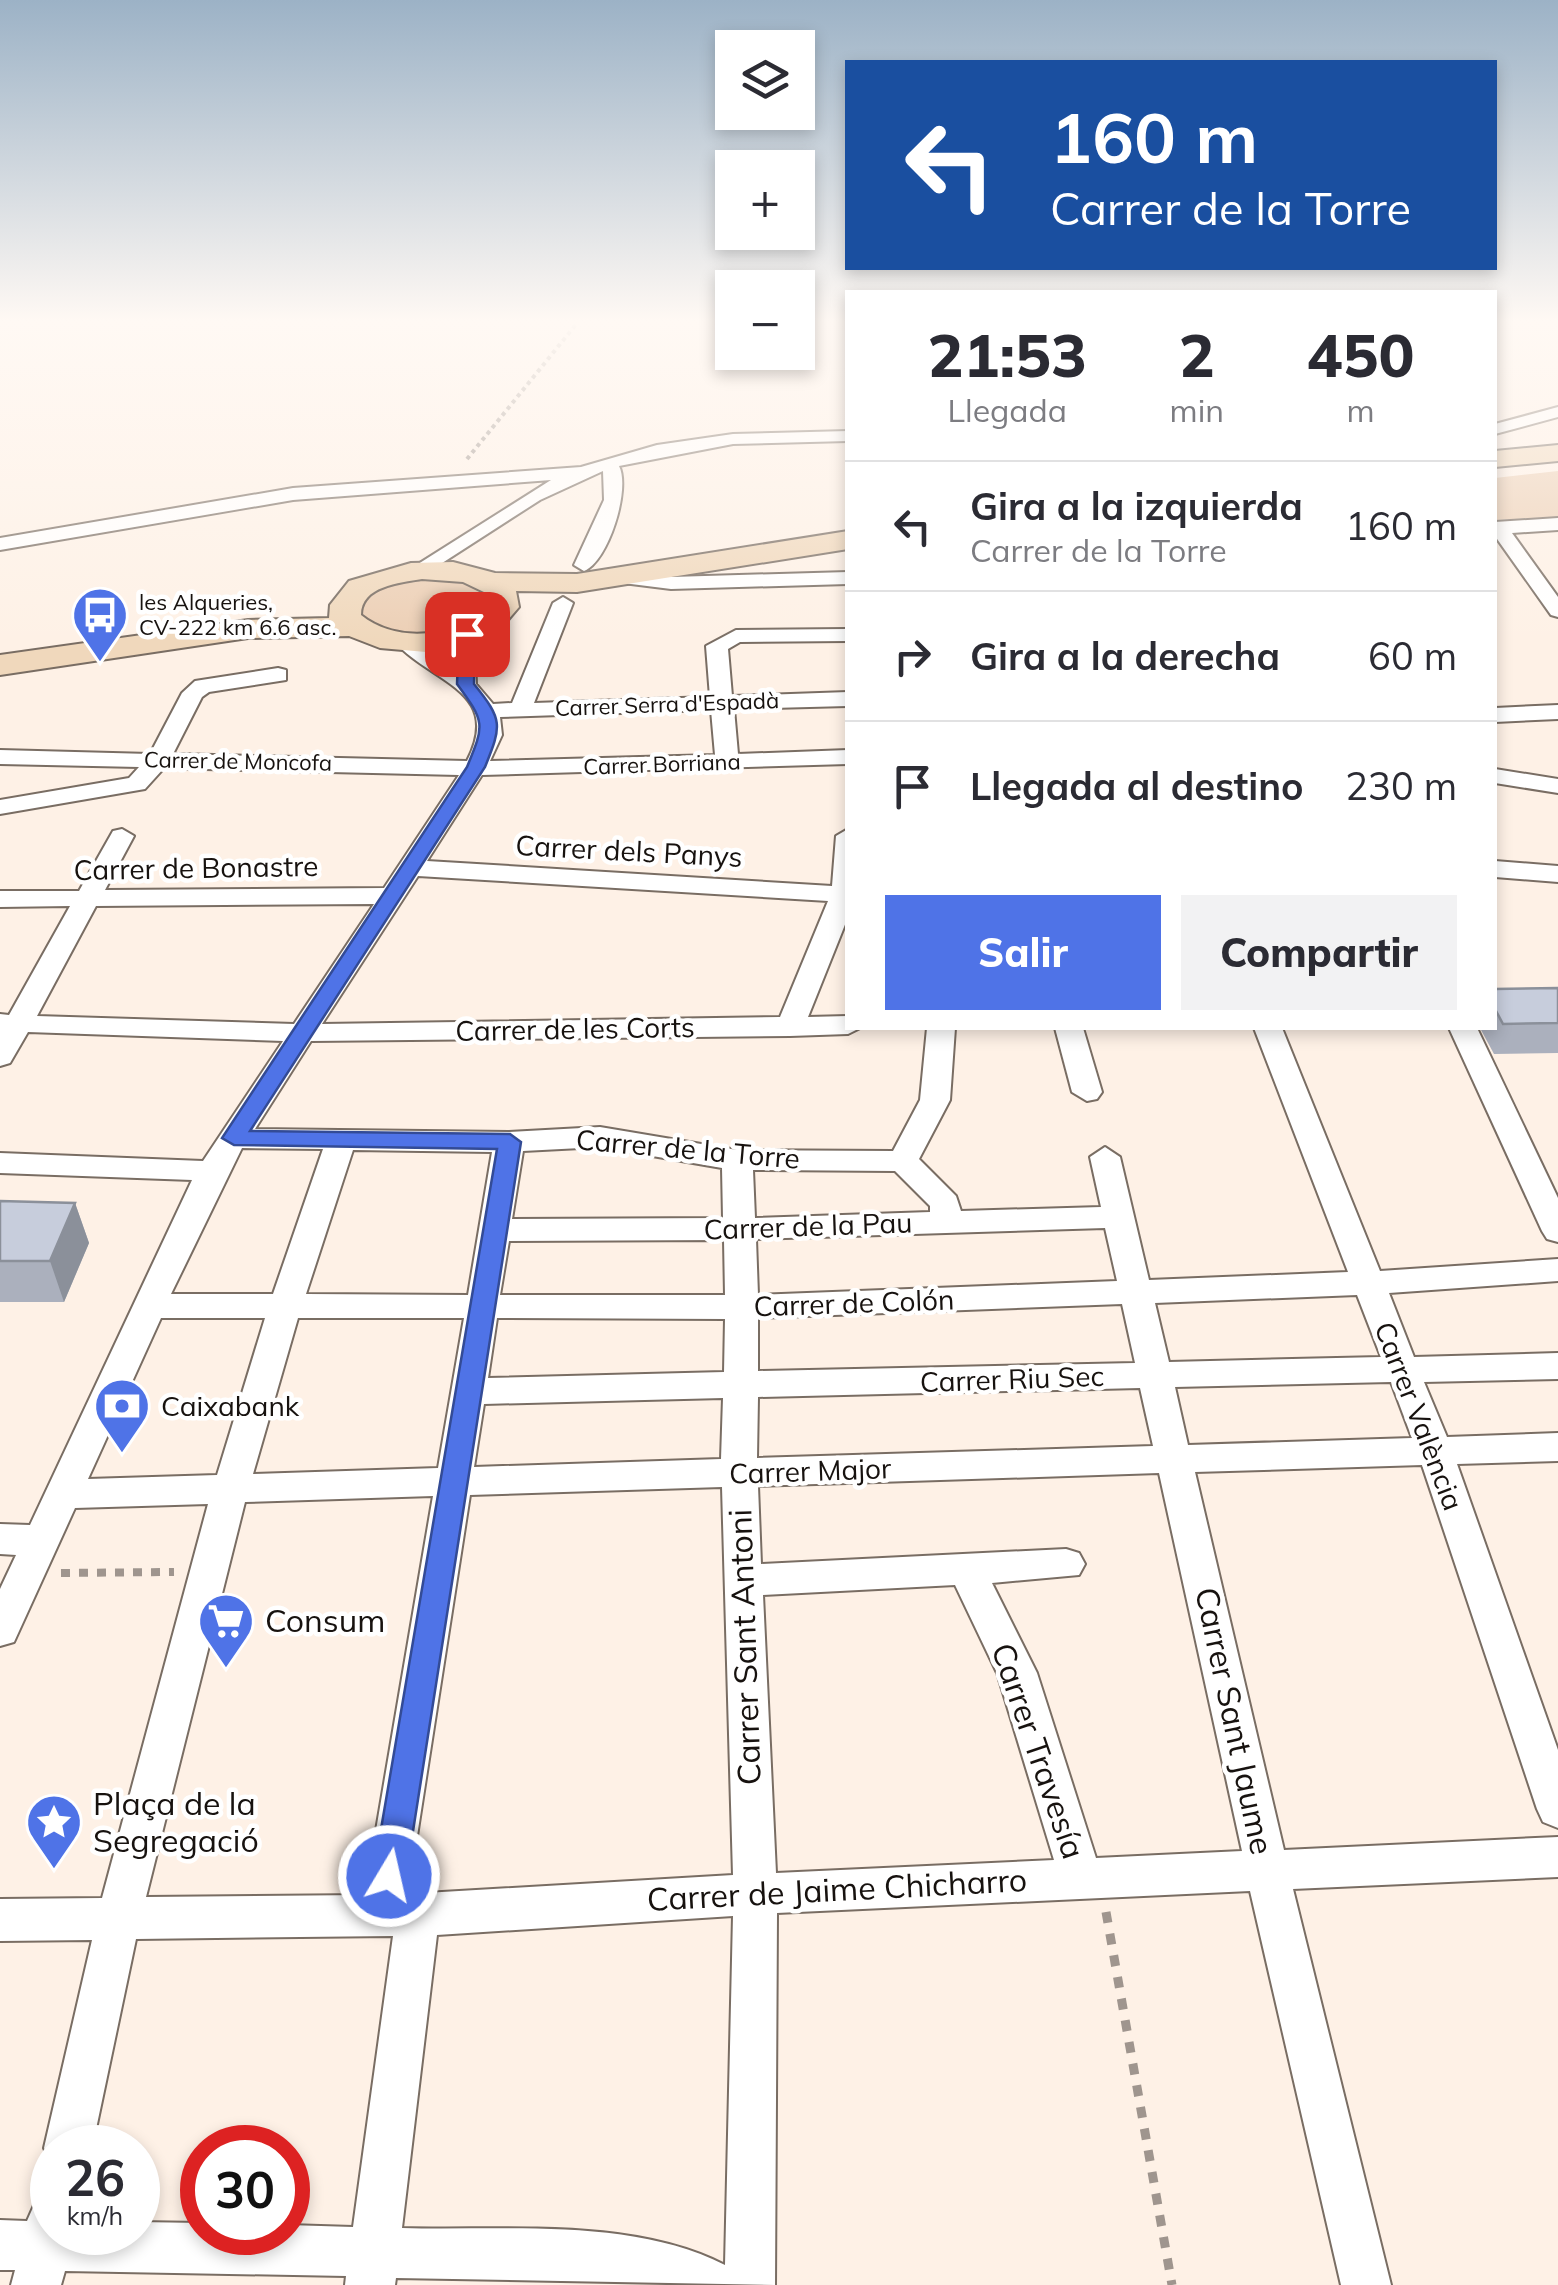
<!DOCTYPE html>
<html lang="es">
<head>
<meta charset="utf-8">
<style>
  :root { --surface:#fff; --page:#f2f2f3; --text:#2b2b33; --muted:#7c7c81; --line:#e1e1e2; --accent:#4f73e7 }
  body { margin:0; font-family:Mulish,sans-serif; background:var(--page); color:var(--text); height:100vh; display:flex; flex-direction:column; font-size:38px; white-space:nowrap }
  * { box-sizing:border-box; margin:0 }
  p { font-size:32px; color:var(--muted) }
  .icon { flex:none; width:55px; height:55px; fill:none; stroke:currentColor; stroke-width:2; stroke-linecap:round; stroke-linejoin:round }
  .map { position:relative; flex:1; overflow:hidden }
  .drawer { position:absolute; left:845px; top:290px; width:652px; height:740px; display:flex; flex-direction:column; background:var(--surface); border-radius:0px; box-shadow:0 5px 15px #0003 }
  .drawer>* { flex:none }
  .top-card { position:absolute; left:845px; top:60px; width:652px; height:210px; border-radius:0px; box-shadow:0 5px 15px #0003; background:#1a4fa0; color:#fff; overflow:hidden }
  .controls { position:absolute; left:715px; top:30px; display:grid; gap:20px }
  .controls a { display:grid; place-items:center; width:100px; height:100px; border-radius:0px; background:var(--surface); box-shadow:0 5px 15px #0003; font-size:50px }
  .speed { position:absolute; left:30px; top:2125px; display:flex; gap:20px; font-size:50px; font-weight:700; text-align:center }
  .speed>* { display:grid; place-content:center; width:130px; height:130px; border-radius:50%; background:var(--surface); box-shadow:0 5px 15px #0003; line-height:1 }
  .speed small { font-size:25px; font-weight:400 }
  .speed .limit { border:15px solid #d22; background:#fff; color:#111 }
  .pin { position:absolute; display:grid; place-items:center; width:85px; height:85px; color:#fff; margin:-42px; border-radius:20px; box-shadow:0 5px 15px #0006 }
  .me { position:absolute; width:110px; margin:-55px; rotate:9deg; stroke-linejoin:round; filter:drop-shadow(0 0 8px #0008) }
  .turn { display:flex; align-items:center; gap:35px; height:210px; padding:0 40px; font-size:45px }
  .turn .icon { width:130px; height:130px; stroke-width:2.5 }
  .turn b { display:block; font-size:70px; line-height:85px }
  .eta { display:flex; justify-content:space-evenly; align-items:center; height:170px; text-align:center }
  .eta b { font-size:60px; font-weight:800; line-height:70px }
  .button { display:flex; gap:20px; margin-top:auto; padding:20px 40px }
  .button a { flex:1; height:115px; border-radius:0px; background:var(--accent); color:#fff; font-size:40px; font-weight:800; line-height:115px; text-align:center }
  .button a+a { background:var(--page); color:var(--text) }
  ul { padding:0; list-style:none }
  li { display:flex; align-items:center; gap:30px; height:130px; padding:0 40px; border-top:2px solid var(--line) }
  li div { flex:1 }
  li b { display:block; font-size:38px }
  li em { font-style:normal }
  .map>svg:first-child { display:block }
  .green { fill:#eccfb5 }
  .lines { fill:none; stroke-linecap:round; stroke-linejoin:round }
  .street-casing { stroke:#796d63; stroke-width:4 }
  .secondary-casing { stroke:#796d63; stroke-width:4 }
  .path-far2 { stroke:#9f958e; stroke-width:4; stroke-dasharray:4 4; stroke-linecap:butt }
  .path-far1 { stroke:#9f958e; stroke-width:8; stroke-dasharray:9 9; stroke-linecap:butt }
  .path { stroke:#9f958e; stroke-width:9; stroke-dasharray:11 11; stroke-linecap:butt }
  .street { fill:#fff; fill-rule:evenodd }
  .secondary { fill:#f0d8bc; fill-rule:evenodd }
  .wall { fill:#abb0bd }
  .shaded-wall { fill:#8b909a }
  .building { fill:#c7cddc; stroke:#8b909a; stroke-width:2.5 }
  .route { fill:#4f73e7; stroke:#334b96; stroke-width:2.5 }
  .labels { text-anchor:middle; stroke-width:9; stroke-linejoin:round; paint-order:stroke }
  .far-poi-label { font-size:22px; fill:#17120f; stroke:#fff; text-anchor:start }
  .far-street-label { font-size:22px; fill:#17120f; stroke:#fff }
  .street-label { font-size:28px; fill:#17120f; stroke:#fff }
  .poi-label { font-size:28px; fill:#17120f; stroke:#fff; text-anchor:start }
  .near-poi-label { font-size:32px; fill:#17120f; stroke:#fff; text-anchor:start }
  .near-street-label { font-size:32px; fill:#17120f; stroke:#fff }
</style>
</head>
<body>
<div class="map">
<svg width="1558" height="2285" viewBox="0 0 1558 2285">
  <rect width="100%" height="100%" fill="#fef1e6"/>
  <!-- green -->
  <g class="green">
    <path d="M1558,471V517L1495,520V478Z"/>
    <path d="M410,577L466,579L488,593L487,610C435,638 416,639 359,621L363,594Z"/>
  </g>
  <g class="lines">
    <!-- street casing -->
    <g class="street-casing">
      <g id="street">
        <path d="M1558,407V417L1495,434V424Z"/>
        <path d="M848,431V441L733,444L619,466C631,489 608,562 584,571L574,565L604,500L603,471L540,500L422,576L415,574V566L551,480L293,500L0,550V538L293,488L581,467L657,445L733,434Z"/>
        <path d="M1558,518V530L1512,533L1558,597V617L1551,615L1495,536V522Z"/>
        <path d="M614,571L671,577L848,572V584L671,589L607,581L604,577Z"/>
        <path d="M563,597L573,603L534,703L710,697L706,646L736,630L848,629V641L740,642L728,649L732,696L848,692V706L734,709L738,754L848,750V764L482,775L427,861L832,886L836,836L848,829V917L808,1017L848,1016V1028H860L848,1034L790,1036L311,1041L255,1129L509,1132L600,1127L737,1150L893,1151L920,1100L927,1028H955L950,1100L919,1159L956,1196L961,1211L1101,1207L1090,1157L1105,1147L1120,1157L1149,1280L1348,1272L1254,1028H1282L1380,1271L1558,1259V1281L1389,1293L1414,1357L1558,1353V1379L1424,1382L1447,1437L1558,1433V1461L1457,1464L1558,1750V1828L1543,1822L1537,1809L1422,1465L1195,1472L1284,1850L1558,1837V1877L1293,1889L1391,2285H1341L1250,1891L777,1913L775,2285L396,2278L395,2285H345L346,2276L65,2271L61,2285H11L15,2270H0V2220L27,2221L35,2203L52,2195V2232H138V2222L202,2223V2232H288V2225L353,2227L393,1936L136,1939L92,2148H52L51,2165L44,2148L92,1940L0,1941V1899L102,1898L208,1504L75,1508L14,1642L0,1646V1589L16,1555L0,1554V1524L30,1525L192,1180L0,1173V1153L203,1161L283,1041L28,1032L10,1063L0,1066V1014L9,1015L70,906L0,907V891H79L113,831L122,829L134,836L105,890L384,888L459,775L164,768L145,789L0,814V800L129,778L139,767L0,764V750L150,754L182,693L195,681L278,668L286,670V680L209,692L202,697L173,754L467,761C504,690 431,683 395,642L399,638H413L455,666L456,633L467,627L474,629L476,684L493,704L512,703L553,603ZM711,710L715,755L490,761L502,735L500,717ZM418,876L828,901L780,1017L322,1024ZM374,904L294,1024L37,1016L96,906ZM600,1147L722,1168L723,1218L512,1219L523,1151ZM242,1148L323,1149L273,1294H171ZM353,1150L492,1152L468,1295L306,1294ZM753,1170L895,1171L930,1206V1212L755,1218ZM1105,1228L1117,1281L758,1295L756,1239ZM724,1240L725,1295H500L509,1241ZM1357,1295L1381,1357L1169,1362L1155,1303ZM1122,1304L1135,1363L758,1371V1318ZM161,1318H265L217,1475L88,1479ZM298,1318H464L438,1468L253,1474ZM497,1318L725,1319L724,1372L488,1378ZM1391,1382L1412,1438L1188,1445L1175,1387ZM1140,1388L1153,1446L757,1458L758,1397ZM723,1398L721,1459L474,1467L484,1404ZM1159,1473L1242,1851L1096,1858L1037,1673L992,1583L1079,1575L1085,1564L1079,1553L1066,1549L761,1564L758,1486ZM722,1487L733,1875L408,1894L470,1495ZM433,1496L365,1895L146,1897L245,1502ZM955,1585L997,1673L1054,1860L776,1873L763,1595ZM733,1916L725,2265C631,2217 506,2231 402,2228L437,1935Z"/>
        <path d="M1558,705V719L1495,722V708Z"/>
        <path d="M1495,769L1558,779V793L1495,783Z"/>
        <path d="M1495,861L1558,866V882L1495,877Z"/>
        <path d="M1055,1028H1083L1102,1092L1097,1099L1087,1101L1072,1092Z"/>
        <path d="M1449,1028H1477L1558,1198V1242L1547,1239L1542,1231Z"/>
      </g>
    </g>
    <!-- secondary casing -->
    <g class="secondary-casing">
      <g id="secondary">
        <path d="M1558,445V461L1495,467V451Z"/>
        <path d="M848,531V549L577,592L516,591L519,607L501,628L483,639L426,652L380,648L349,636L248,638L0,675V655L248,620L329,618L330,605L349,581L411,563L453,562L495,573L577,574ZM422,579L463,582L486,593L488,605C456,638 397,644 361,615C361,586 399,583 422,579Z"/>
      </g>
    </g>
    <!-- path-far2 -->
    <path class="path-far2" d="M467,459L578,322"/>
    <!-- path-far1 -->
    <path class="path-far1" d="M61,1573L174,1572"/>
    <!-- path -->
    <path class="path" d="M1106,1912L1172,2285"/>
    <!-- street -->
    <use href="#street" class="street"/>
    <!-- secondary -->
    <use href="#secondary" class="secondary"/>
  </g>
  <!-- wall -->
  <g class="wall">
    <path d="M1558,988V1053L1494,1054L1480,1028H1495V989Z"/>
    <path d="M0,1201L75,1203L89,1243L64,1302H0Z"/>
  </g>
  <!-- shaded-wall -->
  <path class="shaded-wall" d="M75,1203L89,1243L64,1302L50,1261Z"/>
  <!-- building -->
  <g class="building">
    <path d="M1558,988V1023L1503,1024L1495,1009V989Z"/>
    <path d="M0,1201L75,1203L50,1261H0Z"/>
  </g>
  <!-- sky -->
  <linearGradient id="sky" x2="0" y2="1"><stop stop-color="#9cb2c6"/><stop offset="0.5" stop-color="#fff9f4"/><stop offset="1" stop-color="#fff9f4" stop-opacity="0"/></linearGradient>
  <rect width="1558" height="642" fill="url(#sky)"/>
  <!-- route -->
  <path class="route" d="M467,629L475,634L474,684C503,720 502,725 485,767L250,1131L510,1134L521,1142L406,1876L401,1887L389,1892L378,1887L373,1876L497,1149L234,1145L222,1138L467,767C485,724 485,722 457,684L459,634Z"/>
  <!-- icons -->
  <defs>
    <g id="bus-pin" transform="scale(2.875)"><path d="M0 17L-7.5 6A9.5 9.5 0 1 1 7.5 6Z" fill="#4f73e7" stroke="#fff"/><path d="M-5-6H5V4H4V6H2V4H-2V6H-4V4H-5ZM-3.5-4V0h7V-4ZM-3.5 1.2v1.5H-2V1.2ZM2 1.2v1.5H3.5V1.2Z" fill="#fff"/></g>
    <g id="bank-pin" transform="scale(2.875)"><path d="M0 17L-7.5 6A9.5 9.5 0 1 1 7.5 6Z" fill="#4f73e7" stroke="#fff"/><path d="M-6-4H6V4H-6ZM0-2.3a2.3 2.3 0 1 0 0 4.6a2.3 2.3 0 1 0 0-4.6Z" fill="#fff"/></g>
    <g id="supermarket-pin" transform="scale(2.875)"><path d="M0 17L-7.5 6A9.5 9.5 0 1 1 7.5 6Z" fill="#4f73e7" stroke="#fff"/><path d="M-6-5.5h2.5l.6 2H6L4.5 2H-2.5L-4.4-4H-6ZM-1.5 3.2a1.3 1.3 0 1 0 .1 0ZM3 3.2a1.3 1.3 0 1 0 .1 0Z" fill="#fff"/></g>
    <g id="sight-pin" transform="scale(2.875)"><path d="M0 17L-7.5 6A9.5 9.5 0 1 1 7.5 6Z" fill="#4f73e7" stroke="#fff"/><path d="M0-6L1.8-2.2L6-1.7L2.9 1.2L3.7 5.4L0 3.3L-3.7 5.4L-2.9 1.2L-6-1.7L-1.8-2.2Z" fill="#fff"/></g>
  </defs>
  <g fill-rule="evenodd">
    <use href="#bus-pin" x="100" y="615"/>
    <use href="#bank-pin" x="122" y="1406"/>
    <use href="#supermarket-pin" x="226" y="1621"/>
    <use href="#sight-pin" x="54" y="1822"/>
  </g>
  <g class="labels">
    <!-- far-poi labels -->
    <g class="far-poi-label">
      <text x="139" y="610">les Alqueries,<tspan x="139" dy="25">CV-222 km 6.6 asc.</tspan></text>
    </g>
    <!-- far-street labels -->
    <g class="far-street-label">
      <text transform="translate(667 704) rotate(-2)" y="8">Carrer Serra d'Espadà</text>
      <text transform="translate(238 761) rotate(1)" y="8">Carrer de Moncofa</text>
      <text transform="translate(662 764) rotate(-2)" y="8">Carrer Borriana</text>
    </g>
    <!-- street labels -->
    <g class="street-label">
      <text transform="translate(629 851) rotate(3)" y="10">Carrer dels Panys</text>
      <text transform="translate(196 868) rotate(-1)" y="10">Carrer de Bonastre</text>
      <text transform="translate(575 1029) rotate(-1)" y="10">Carrer de les Corts</text>
      <text transform="translate(688 1149) rotate(5)" y="10">Carrer de la Torre</text>
      <text transform="translate(808 1226) rotate(-2)" y="10">Carrer de la Pau</text>
      <text transform="translate(854 1303) rotate(-2)" y="10">Carrer de Colón</text>
      <text transform="translate(1012 1379) rotate(-2)" y="10">Carrer Riu Sec</text>
      <text transform="translate(1419 1416) rotate(69)" y="10">Carrer València</text>
      <text transform="translate(810 1471) rotate(-2)" y="10">Carrer Major</text>
    </g>
    <!-- poi labels -->
    <g class="poi-label">
      <text x="161" y="1416">Caixabank</text>
    </g>
    <!-- near-poi labels -->
    <g class="near-poi-label">
      <text x="265" y="1632">Consum</text>
      <text x="93" y="1815">Plaça de la<tspan x="93" dy="37">Segregació</tspan></text>
    </g>
    <!-- near-street labels -->
    <g class="near-street-label">
      <text transform="translate(745 1647) rotate(-92)" y="11">Carrer Sant Antoni</text>
      <text transform="translate(1234 1721) rotate(78)" y="11">Carrer Sant Jaume</text>
      <text transform="translate(1038 1751) rotate(71)" y="11">Carrer Travesía</text>
      <text transform="translate(837 1890) rotate(-3)" y="11">Carrer de Jaime Chicharro</text>
    </g>
  </g>
</svg>
<div class="controls">
<a><svg class="icon" aria-label="layers" viewBox="0 0 24 24"><path d="M12 4l9 5-9 5-9-5zM3 14l9 5 9-5"/></svg></a>
<a>+</a>
<a>−</a>
</div>
<div class="speed"><div>26<small>km/h</small></div><div class="limit">30</div></div>
<div class="pin" style="left:467px;top:634px;background:#d93025"><svg class="icon" aria-label="arrive" viewBox="0 0 24 24"><path d="M6 21V4h12l-3 4 3 4H6"/></svg></div>
<svg class="me" style="left:389px;top:1876px" viewBox="-20 -20 40 40"><circle r="17" fill="#4f73e7" stroke="#fff" stroke-width="3"/><path d="M0-11L8 9 0 5-8 9z" fill="#fff"/></svg>
<div class="top-card">
<div class="turn"><svg class="icon" aria-label="left" viewBox="0 0 24 24"><path d="M17 20v-9H6M10 6l-5 5 5 5"/></svg><div><b>160 m</b>Carrer de la Torre</div></div>
</div>
<section class="drawer">
<div class="eta">
<div><b>21:53</b><p>Llegada</p></div>
<div><b>2</b><p>min</p></div>
<div><b>450</b><p>m</p></div>
</div>
<ul>
<li><svg class="icon" aria-label="left" viewBox="0 0 24 24"><path d="M17 20v-9H6M10 6l-5 5 5 5"/></svg><div><b>Gira a la izquierda</b><p>Carrer de la Torre</p></div><em>160 m</em></li>
<li><svg class="icon" aria-label="right" viewBox="0 0 24 24"><path d="M7 20v-9h11M14 6l5 5-5 5"/></svg><div><b>Gira a la derecha</b></div><em>60 m</em></li>
<li><svg class="icon" aria-label="arrive" viewBox="0 0 24 24"><path d="M6 21V4h12l-3 4 3 4H6"/></svg><div><b>Llegada al destino</b></div><em>230 m</em></li>
</ul>
<div class="button"><a>Salir</a><a>Compartir</a></div>
</section>
</div>
</body>
</html>
